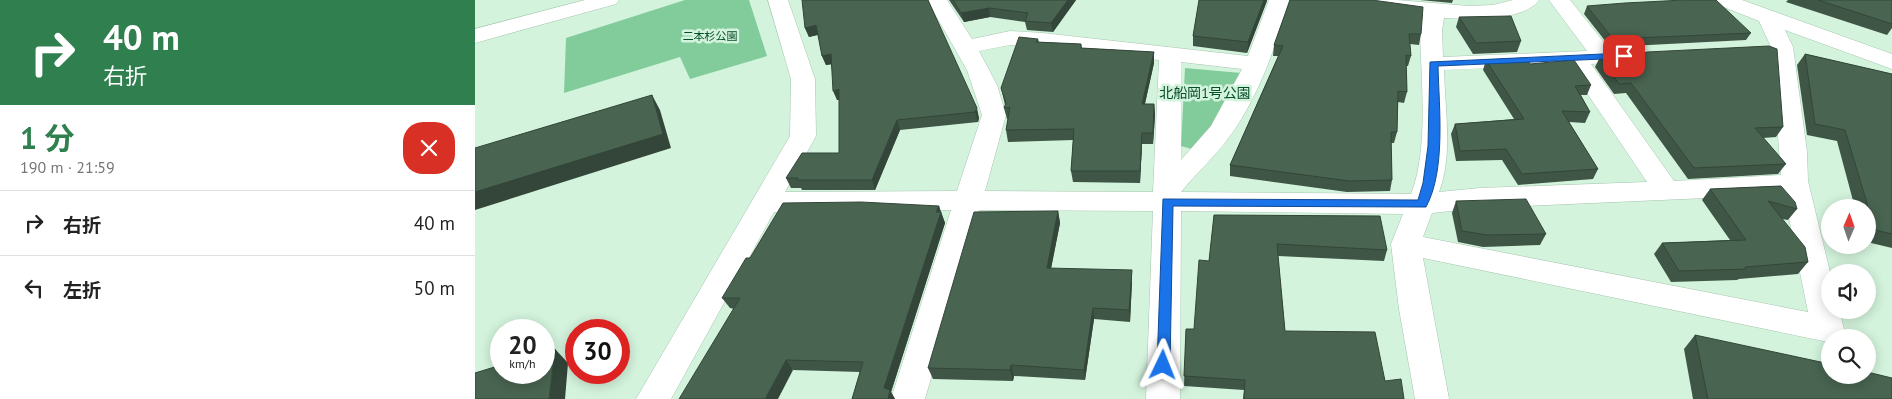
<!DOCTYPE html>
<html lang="ja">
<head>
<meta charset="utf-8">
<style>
  :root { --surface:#fff; --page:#f2f2f2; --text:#222; --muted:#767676; --line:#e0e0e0; --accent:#307f4f }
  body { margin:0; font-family:"PT Sans","Noto Sans JP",sans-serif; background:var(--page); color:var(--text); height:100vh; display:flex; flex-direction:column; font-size:19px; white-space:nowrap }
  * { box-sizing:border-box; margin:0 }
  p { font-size:16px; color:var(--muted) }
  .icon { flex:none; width:28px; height:28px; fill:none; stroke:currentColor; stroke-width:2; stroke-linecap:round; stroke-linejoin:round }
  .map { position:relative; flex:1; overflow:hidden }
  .details { display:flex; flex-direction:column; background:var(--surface); width:475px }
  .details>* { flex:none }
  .hud { background:#307f4f; color:#fff; overflow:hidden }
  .needle { width:32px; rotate:2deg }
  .buttons { position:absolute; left:1346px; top:199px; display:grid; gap:10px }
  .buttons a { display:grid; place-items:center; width:55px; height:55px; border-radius:50%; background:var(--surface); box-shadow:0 2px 12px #0003; font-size:25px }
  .speed { position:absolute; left:15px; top:319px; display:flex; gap:10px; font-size:25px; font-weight:700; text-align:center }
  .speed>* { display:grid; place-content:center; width:65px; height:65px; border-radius:50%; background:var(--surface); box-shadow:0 2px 12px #0003; line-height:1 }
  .speed small { font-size:12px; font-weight:400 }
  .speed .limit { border:8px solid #d22; background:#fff; color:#111 }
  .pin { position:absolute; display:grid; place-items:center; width:42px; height:42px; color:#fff; margin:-21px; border-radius:10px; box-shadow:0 2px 8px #0006 }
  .me { position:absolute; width:55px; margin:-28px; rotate:2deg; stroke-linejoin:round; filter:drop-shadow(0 0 4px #0008) }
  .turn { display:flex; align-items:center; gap:18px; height:105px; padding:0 20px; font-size:22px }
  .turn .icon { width:65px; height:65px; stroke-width:2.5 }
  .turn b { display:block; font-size:35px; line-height:42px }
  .round { display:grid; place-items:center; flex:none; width:52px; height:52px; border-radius:20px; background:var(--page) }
  .summary { display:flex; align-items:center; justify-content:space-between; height:85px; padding:0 20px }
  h1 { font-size:30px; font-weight:700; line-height:38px; color:var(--accent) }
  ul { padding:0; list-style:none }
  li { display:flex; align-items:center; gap:15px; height:65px; padding:0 20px; border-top:1px solid var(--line) }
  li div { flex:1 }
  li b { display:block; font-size:19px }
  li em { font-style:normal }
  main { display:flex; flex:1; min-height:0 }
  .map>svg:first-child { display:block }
  .green { fill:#81cc9a }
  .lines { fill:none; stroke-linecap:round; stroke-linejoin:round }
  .minor-casing { stroke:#a8c6b0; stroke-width:1 }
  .minor { fill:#fff; fill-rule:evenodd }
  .wall { fill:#3f5646 }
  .shaded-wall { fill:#334639 }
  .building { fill:#496451; stroke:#334639 }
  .route { fill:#1a73e8; stroke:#114b97 }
  .labels { text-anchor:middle; stroke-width:5; stroke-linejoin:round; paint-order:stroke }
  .far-park-label { font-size:11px; fill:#044e29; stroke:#d3f3dc }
  .park-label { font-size:14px; fill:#044e29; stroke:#d3f3dc }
</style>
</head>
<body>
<main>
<section class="details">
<div class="hud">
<div class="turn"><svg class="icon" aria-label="right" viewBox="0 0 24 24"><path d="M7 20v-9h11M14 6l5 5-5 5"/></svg><div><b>40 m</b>右折</div></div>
</div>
<div class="summary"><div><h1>1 分</h1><p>190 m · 21:59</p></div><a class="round" style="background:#d93025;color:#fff"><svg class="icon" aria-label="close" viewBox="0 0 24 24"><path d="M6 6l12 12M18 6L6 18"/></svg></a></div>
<ul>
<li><svg class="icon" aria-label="right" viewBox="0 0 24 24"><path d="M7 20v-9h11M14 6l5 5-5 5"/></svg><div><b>右折</b></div><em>40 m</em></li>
<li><svg class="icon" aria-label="left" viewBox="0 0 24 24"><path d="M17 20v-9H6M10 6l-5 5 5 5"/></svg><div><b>左折</b></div><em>50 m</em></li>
</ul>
</section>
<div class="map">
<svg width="1417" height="399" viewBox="0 0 1417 399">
  <rect width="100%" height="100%" fill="#d3f3dc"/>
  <!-- green -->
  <g class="green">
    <path d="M210,0H274L292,56L215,79L205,57L89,93L91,38Z"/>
    <path d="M710,68L766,73L726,144L720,150L706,146Z"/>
  </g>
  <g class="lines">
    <!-- minor casing -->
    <g class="minor-casing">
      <g id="minor">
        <path d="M110,0H144L141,4L0,43V29Z"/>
        <path d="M293,0H313L340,79L341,136L310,192L482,191L507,115L492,70L452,0H472L497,39L535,31L568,33L773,56L794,0H814C800,49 783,99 752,140C738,159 720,174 706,192L936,194C954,149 946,79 945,30L948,16L878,6L871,4L868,0H922L994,6L1018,5L1038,0H1064C1049,22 993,19 969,18L967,30L968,57L1112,51L1074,0H1095L1135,50L1164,48L1172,50L1175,55L1172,60L1116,64L1199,181L1306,175L1296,47L1284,21L1241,4L1238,0H1267L1417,54V69L1310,30L1318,47L1332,152L1333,181L1355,272V310H1364L1369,329L1365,338H1355L1353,342L948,258L974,399H940L924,309L916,244L928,214L706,211L705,399H671L678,211L504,210L450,399H416L476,210L299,212L196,399H161L315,136L316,79ZM535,45L684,60L678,192L510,191L531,115L522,85L504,51ZM706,62L767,69L736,126L706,160ZM1093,65L1172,182L1005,188L964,192C978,155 970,110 969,70ZM1309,193L1333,312L948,237L957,213L1005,208L1299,195Z"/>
      </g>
    </g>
    <!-- minor -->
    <use href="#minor" class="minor"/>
  </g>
  <!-- wall -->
  <g class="wall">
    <path d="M453,0L504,118L503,122L425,130L400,190H327L326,188H316L311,178L364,153V100H362L356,64L351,65L347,56L343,35L334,37L330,28Z"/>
    <path d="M474,0H601L578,32L552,30L550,22L515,17L489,22Z"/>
    <path d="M724,0H792L772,53L718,46V36Z"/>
    <path d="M815,0L946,34L944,45L935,44L936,56L933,66H931L932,92L929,103L923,102L922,132L919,143H916L917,180L915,191L872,192L755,176V165L803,56H798L799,45Z"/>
    <path d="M945,0H978L977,3Z"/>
    <path d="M1313,0H1417V28L1412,35L1311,2Z"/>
    <path d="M1112,6L1276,33L1271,40L1135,47L1109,14Z"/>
    <path d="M984,17L1046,41L1042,52L998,54L981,27Z"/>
    <path d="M563,39L564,42L606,44L607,48L679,52V63L670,104H679L680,115L678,144H667L665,183L598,182L596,171L598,140L533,142L531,130L533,119H532L529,108L530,105L526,88Z"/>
    <path d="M1330,54L1417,74V248L1392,242V208H1380L1362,141L1332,135L1322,65Z"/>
    <path d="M1125,57L1308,127L1301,137L1288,138L1311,164L1303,174L1213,179L1151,93L1139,94L1120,67Z"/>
    <path d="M1011,60L1116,85L1112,95H1106L1115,112L1110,123L1094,122L1123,169L1118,179L1043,185L1027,160L981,161L976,134L980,124L1039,119L1008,70Z"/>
    <path d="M1306,186L1322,209L1313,220L1307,219L1333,262L1323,274L1264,279L1262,280L1196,282L1179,254L1187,243L1255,240L1227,200L1235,189Z"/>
    <path d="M981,201L1071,234L1065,245L1008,247L983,242L977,213Z"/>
    <path d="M464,206L470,223L416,392L420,399H377L385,372L318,370L259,309L255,308L247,298L275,258Z"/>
    <path d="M583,211L585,223L576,268L657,281L655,322L619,319L610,380L539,376L538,381L458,379L453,368Z"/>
    <path d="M739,215L912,250L909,261L803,256L810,331L910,381L929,399H768L769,390L709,386L711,329H719L734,261Z"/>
    <path d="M1220,335L1417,399H1218L1209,349Z"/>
  </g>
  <!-- shaded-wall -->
  <g class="shaded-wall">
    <path d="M593,0H601L578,32L576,23Z"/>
    <path d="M789,0H792V1L772,53L773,42Z"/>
    <path d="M514,8L515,17L489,22L486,13Z"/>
    <path d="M341,25L345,34L334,37L330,28Z"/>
    <path d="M679,52V63L667,116V104Z"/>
    <path d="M356,54L359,64L351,65L347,56Z"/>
    <path d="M364,89L368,99L362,100L358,91Z"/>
    <path d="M177,95L185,110L196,148L0,210V192Z"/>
    <path d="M679,104L680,115L678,144V133Z"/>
    <path d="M502,108L504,118L503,122L500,112Z"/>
    <path d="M422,120L425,130L400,190L397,180Z"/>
    <path d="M667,133V144L665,183V171Z"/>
    <path d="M464,206L466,214V212L470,223L416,392L420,399H413L409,388Z"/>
    <path d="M583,211L585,223L574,279L572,268Z"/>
    <path d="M657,270V281L655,322L654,310Z"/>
    <path d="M618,308L619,319L610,380L609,370Z"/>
    <path d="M80,349L93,363L90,399H74Z"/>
    <path d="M311,360L318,370L303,399H290Z"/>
    <path d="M536,365L539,376L538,381L535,370Z"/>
  </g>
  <!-- building -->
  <g class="building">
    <path d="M327,0H453L502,108L500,112L422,120L397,180H322L323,178H311L327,153H364V89L358,91L356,54L347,56L341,25L330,28Z"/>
    <path d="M478,0H593L576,23L550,21L553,13L514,8L486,13Z"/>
    <path d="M724,0H789L773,42L718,36Z"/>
    <path d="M815,0H897L948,7L946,34H934L936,56L931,55L932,92L923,91L922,132H916L917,180L874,181L755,165L808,46L799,45Z"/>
    <path d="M1209,0H1241L1276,33L1138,39L1112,6L1150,3Z"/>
    <path d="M1343,0H1417V24Z"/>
    <path d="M1036,16L1046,41L1001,43L984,17Z"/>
    <path d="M544,37L563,39L561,42L606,44V48L679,52L667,104H679L678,133H667L665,171H596L599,129L531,130L535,107L529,108L531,103L526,88Z"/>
    <path d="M1294,46L1302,49L1308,127L1280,128L1311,164L1219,168L1156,83L1144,84L1125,57L1152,53Z"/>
    <path d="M1330,54L1417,74V234L1400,230L1370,130L1340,124Z"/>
    <path d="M1052,58L1055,64L1099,60L1116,85L1100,86L1115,112L1087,111L1123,169L1047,174L1031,149L985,151L980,124L1049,119L1011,60Z"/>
    <path d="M177,95L188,134L0,192V148Z"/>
    <path d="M1306,186L1320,202L1322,209L1293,201L1330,247L1333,262L1270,267L1271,269L1204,271L1187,243L1271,240L1235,189Z"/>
    <path d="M1051,199L1071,234L1012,235L987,231L981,201Z"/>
    <path d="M386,202L464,206L461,212H466L409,388L415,390L413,399H377L388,362L311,360L290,399H204L265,298H247L271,258H275L308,203Z"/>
    <path d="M583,211L572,268L657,270L654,310L618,308L609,370L536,365L535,370L453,368L499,212Z"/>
    <path d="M739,215L905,216L912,250L802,244L810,331L900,332L910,381L926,379L929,399H769L770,380L709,376L711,329H719L724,260L734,261Z"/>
    <path d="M1220,335L1355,364V375H1392V372L1417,378V399H1233Z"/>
    <path d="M80,349L74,399H0V373L26,365V372H69V352Z"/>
  </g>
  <!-- route -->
  <path class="route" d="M1149,53L1152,54V58L963,66C964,108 971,170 951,207L698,206L695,365L693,370H684L682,365L688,199L943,200L948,183L953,146L955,62Z"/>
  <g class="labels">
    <!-- far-park labels -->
    <g class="far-park-label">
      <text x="235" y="40">二本杉公園</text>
    </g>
    <!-- park labels -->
    <g class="park-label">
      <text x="730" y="98">北船岡1号公園</text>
    </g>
  </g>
</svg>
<div class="buttons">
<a><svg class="needle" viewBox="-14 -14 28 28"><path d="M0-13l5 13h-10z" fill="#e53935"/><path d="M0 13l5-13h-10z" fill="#767676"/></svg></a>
<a><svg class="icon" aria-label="sound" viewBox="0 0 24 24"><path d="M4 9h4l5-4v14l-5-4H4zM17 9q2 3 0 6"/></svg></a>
<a><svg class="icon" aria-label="search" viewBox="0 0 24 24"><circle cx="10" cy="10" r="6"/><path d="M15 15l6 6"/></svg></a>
</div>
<div class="speed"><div>20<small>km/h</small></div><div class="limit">30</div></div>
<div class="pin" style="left:1149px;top:56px;background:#d93025"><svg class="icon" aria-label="arrive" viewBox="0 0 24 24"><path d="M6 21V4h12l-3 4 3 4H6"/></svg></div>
<svg class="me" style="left:688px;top:365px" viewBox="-20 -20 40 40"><path d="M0-17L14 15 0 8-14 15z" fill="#1a73e8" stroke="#fff" stroke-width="4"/></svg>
</div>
</main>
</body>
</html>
